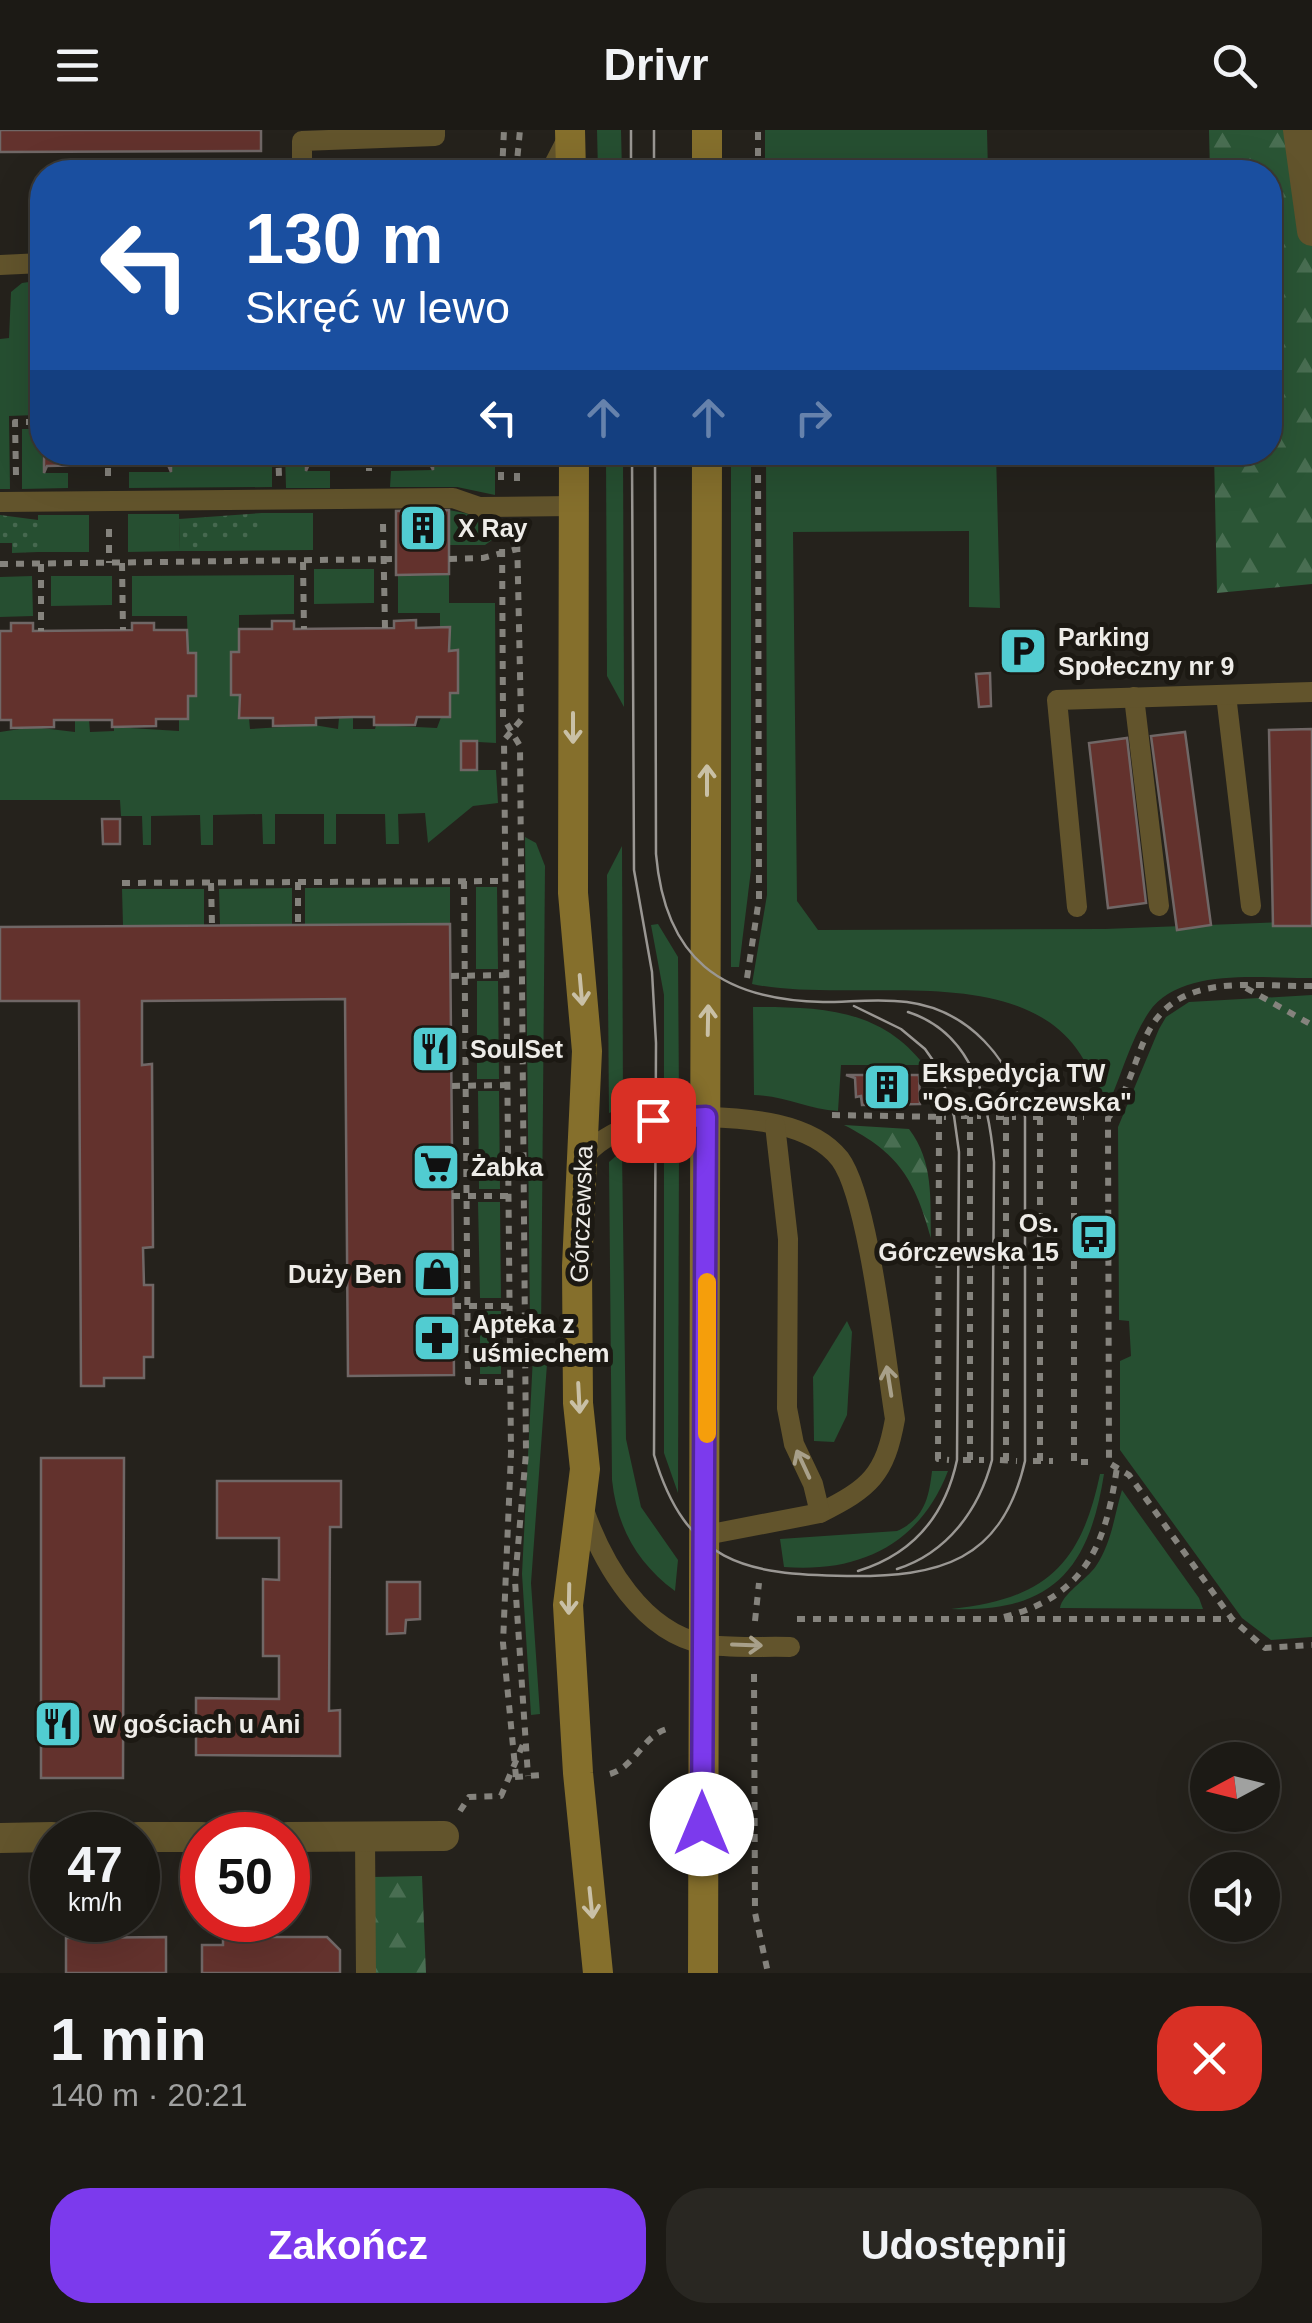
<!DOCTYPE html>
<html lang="pl">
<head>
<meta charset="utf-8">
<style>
  :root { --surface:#1c1a15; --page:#292722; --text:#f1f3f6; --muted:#a0a1a0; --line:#3a3834; --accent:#7c3aed }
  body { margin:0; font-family:Helvetica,sans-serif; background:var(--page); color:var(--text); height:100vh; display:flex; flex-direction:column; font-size:38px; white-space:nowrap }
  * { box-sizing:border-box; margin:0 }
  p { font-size:32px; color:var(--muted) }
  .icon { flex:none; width:55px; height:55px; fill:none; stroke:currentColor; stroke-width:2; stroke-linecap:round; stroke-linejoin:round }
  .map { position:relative; height:1843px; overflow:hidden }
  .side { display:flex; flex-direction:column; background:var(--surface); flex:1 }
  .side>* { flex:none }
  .banner { position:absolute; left:30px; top:30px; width:1252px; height:305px; border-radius:40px; box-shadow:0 10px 40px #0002,0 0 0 2px var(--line); background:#1a4fa0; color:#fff; overflow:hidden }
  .needle { width:65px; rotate:263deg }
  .fabs { position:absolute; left:1190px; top:1612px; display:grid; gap:20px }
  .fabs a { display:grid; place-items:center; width:90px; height:90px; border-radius:50%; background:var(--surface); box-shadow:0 10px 40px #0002,0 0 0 2px var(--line); font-size:50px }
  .speed { position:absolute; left:30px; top:1682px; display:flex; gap:20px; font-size:50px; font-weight:700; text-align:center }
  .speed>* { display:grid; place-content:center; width:130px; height:130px; border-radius:50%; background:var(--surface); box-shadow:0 10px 40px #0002,0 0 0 2px var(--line); line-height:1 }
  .speed small { font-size:25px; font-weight:400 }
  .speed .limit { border:15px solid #d22; background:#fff; color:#111 }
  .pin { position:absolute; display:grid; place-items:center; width:85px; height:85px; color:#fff; margin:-42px; border-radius:20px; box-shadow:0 5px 15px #0006 }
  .me { position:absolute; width:110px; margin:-55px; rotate:0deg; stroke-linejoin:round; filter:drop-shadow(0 0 8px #0008) }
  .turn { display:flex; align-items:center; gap:35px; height:210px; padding:0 50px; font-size:45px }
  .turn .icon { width:130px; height:130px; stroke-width:2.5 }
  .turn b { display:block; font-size:70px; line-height:85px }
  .lanes { display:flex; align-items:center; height:95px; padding:0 50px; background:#0003; justify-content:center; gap:50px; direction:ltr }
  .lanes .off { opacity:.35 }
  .round { display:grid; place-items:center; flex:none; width:105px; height:105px; border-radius:40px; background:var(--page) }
  .summary { display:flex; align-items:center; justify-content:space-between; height:170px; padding:0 50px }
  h1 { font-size:60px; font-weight:800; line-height:75px }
  .cta { display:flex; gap:20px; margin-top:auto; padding:20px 50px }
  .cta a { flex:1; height:115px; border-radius:40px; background:var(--accent); color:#fff; font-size:40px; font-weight:800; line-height:115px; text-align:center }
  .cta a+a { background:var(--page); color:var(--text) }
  header { display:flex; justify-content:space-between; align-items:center; height:130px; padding:0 50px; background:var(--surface); font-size:45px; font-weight:800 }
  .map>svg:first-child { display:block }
  .green { fill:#264f31 }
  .forest { fill:url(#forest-firs) }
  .park { fill:url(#park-dots) }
  .building { fill:#63322d; stroke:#706766; stroke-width:2.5 }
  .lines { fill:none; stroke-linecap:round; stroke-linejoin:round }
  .path { stroke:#85837d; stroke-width:6; stroke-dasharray:8 8; stroke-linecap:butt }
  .service { stroke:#62542c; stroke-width:20 }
  .minor { stroke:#62542c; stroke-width:30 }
  .secondary { stroke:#856f2c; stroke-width:30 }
  .tram { stroke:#9a9793; stroke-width:2.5 }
  .oneway { stroke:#c9c0a6 }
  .oneway2 { stroke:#a8a08a }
  .route-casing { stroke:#51269a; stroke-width:25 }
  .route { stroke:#7c3aed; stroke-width:18 }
  .slow { stroke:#f59e0b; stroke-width:18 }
  .labels { text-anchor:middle; stroke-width:10; stroke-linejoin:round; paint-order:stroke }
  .poi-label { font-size:25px; font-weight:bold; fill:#eeece8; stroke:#1c1913; text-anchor:start }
  .street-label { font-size:25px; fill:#eeece8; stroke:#1c1913 }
</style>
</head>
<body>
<header><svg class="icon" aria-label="menu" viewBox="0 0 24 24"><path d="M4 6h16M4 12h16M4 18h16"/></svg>Drivr<svg class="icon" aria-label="search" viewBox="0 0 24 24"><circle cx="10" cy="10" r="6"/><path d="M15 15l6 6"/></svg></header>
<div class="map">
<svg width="1312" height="1843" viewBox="0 0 1312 1843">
  <defs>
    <pattern id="forest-firs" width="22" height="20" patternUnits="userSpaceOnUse" patternTransform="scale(2.5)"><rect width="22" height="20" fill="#2a5535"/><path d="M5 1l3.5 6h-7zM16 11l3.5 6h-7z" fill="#496e52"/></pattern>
    <pattern id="park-dots" width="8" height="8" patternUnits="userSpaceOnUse" patternTransform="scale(2.5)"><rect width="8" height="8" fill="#264f31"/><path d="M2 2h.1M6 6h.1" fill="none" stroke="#46684f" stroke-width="1.8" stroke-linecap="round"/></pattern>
  </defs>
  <rect width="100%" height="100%" fill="#25221c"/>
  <!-- green -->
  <g class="green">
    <path d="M597,0H621L622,42H598Z"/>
    <path d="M765,0H987L988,42H765Z"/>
    <path d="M42,150V240L36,255V285L9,286L10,359H0V209L9,208L11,162L22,153Z"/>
    <path d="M22,299H40L44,343H68V358L22,359Z"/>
    <path d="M171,323H272V357L129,358V342H171Z"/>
    <path d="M285,323H306V341H330V358H286Z"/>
    <path d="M433,323H495V365L457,357H390L391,341L432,340Z"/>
    <path d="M606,323H623L624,577L607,546Z"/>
    <path d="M731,323H751V740L739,837H731Z"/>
    <path d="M766,323H996L1000,478L969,477V401L793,402L797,771L818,800L1105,799L1312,791V848C1263,849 1181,836 1149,882C1132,907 1123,940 1111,968L1100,972C1064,814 865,878 752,854L767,765Z"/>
    <path d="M449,380L495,389V408L485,415H449Z"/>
    <path d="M262,383H313V420L210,421V411H262Z"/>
    <path d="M128,384H179L180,421L128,422Z"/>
    <rect x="38" y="385" width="51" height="37"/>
    <path d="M314,439H374V473L314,474Z"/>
    <path d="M398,444H449V473H495L496,613L461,611V640H496L498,673L473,676L428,713L425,683L398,684L399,714H386L385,684H336V714H324V684H275V714H263L262,684L213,685V715H201L200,685L151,686V715H143L142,686H121L120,670H0V602L33,597L75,602V590H89L90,602L114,601V597L179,601V589L188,588V566L196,565V524L188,523L187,486H132V446L294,445V484L239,485V522L231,565H240L239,588H249L250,599L314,595L338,599L339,588L353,587V599H375L376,595L437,598L450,563H458L457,520L449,521L450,498L440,497V483H398Z"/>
    <path d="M32,446L33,486L0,487V447Z"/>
    <path d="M51,446H112V475L51,476Z"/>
    <path d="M525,707L536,713L545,736L541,1206L530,1200Z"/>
    <path d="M622,716L623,978L609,983L607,745Z"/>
    <path d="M450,757V794L305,795V758Z"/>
    <path d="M476,757H497L498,839H476Z"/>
    <path d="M292,758V795H220L219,759Z"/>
    <path d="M122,759H204V795L123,796Z"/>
    <path d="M658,794L678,827L679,970L664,971V865L651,795Z"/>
    <path d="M477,851H498L499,949H477Z"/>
    <path d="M1312,865V1507L1271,1510L1242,1488L1120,1320V1231L1131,1226L1129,1191L1119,1190L1118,997L1159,899L1166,887L1189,872Z"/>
    <path d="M753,877C820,877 880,878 924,935H841L838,981C807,979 785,966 754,965Z"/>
    <path d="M478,961H499L500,1059H479Z"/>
    <path d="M679,1008L678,1363L664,1323V1009Z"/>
    <path d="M622,1021L626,1309L641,1377L678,1430L675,1461C637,1433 617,1397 612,1350L609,1032Z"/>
    <path d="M478,1072H500L501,1168H480Z"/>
    <rect x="480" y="1181" width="21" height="63"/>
    <path d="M847,1191L852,1202L847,1285L834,1312L814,1311L813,1247Z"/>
    <path d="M533,1226L547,1234L531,1453L540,1584L531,1585L522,1444Z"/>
    <path d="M932,1341H948C920,1414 860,1443 784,1437L780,1409L897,1401C924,1389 929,1368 932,1341Z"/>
    <path d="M1100,1344H1104C1089,1440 1052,1483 951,1479C1046,1469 1081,1435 1100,1344Z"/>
    <path d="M1122,1360L1199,1468L1203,1479L1060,1478C1062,1464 1086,1450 1096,1436C1112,1412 1114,1386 1122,1360Z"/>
  </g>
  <!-- forest -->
  <g class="forest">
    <path d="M1209,0H1312V454L1217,463L1214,323L1270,322V42H1210Z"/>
    <path d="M844,995L909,999C934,1032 930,1069 931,1108C915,1050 899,1023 844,995Z"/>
    <path d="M422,1746L426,1843H374L373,1747Z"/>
  </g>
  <!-- park -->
  <g class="park">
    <path d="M262,383V411H210V421H180L179,389Z"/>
    <path d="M0,385L38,390V422L12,423V413H0Z"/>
  </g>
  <!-- building -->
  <g class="building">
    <path d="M0,0H261V21L0,22Z"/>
    <path d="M39,240H42L40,310L36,295Z"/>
    <path d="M44,322H89V335L47,336L44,343Z"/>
    <path d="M126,322H171V342L168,335H126Z"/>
    <path d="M306,322H350V333L309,334L306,341Z"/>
    <path d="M388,322H433V340L429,332L388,333Z"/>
    <path d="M449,380V444L396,445V381Z"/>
    <path d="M416,490V498L450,497L449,521L458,520V563H450V587H417L415,595H374V587H353L316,588V595L273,596V588H239L240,565H231V522H239V499H272V491H294V499L394,498V491Z"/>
    <path d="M11,493H33V501L132,500V493H154V500H187L188,523H196V566H188V589H156V596L112,597V590H54V597L11,598V590H0V501H11Z"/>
    <path d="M990,543L991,576L979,577L976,544Z"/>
    <path d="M1312,599V796H1273L1269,600Z"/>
    <path d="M1185,602L1211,795L1177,800L1151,606Z"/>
    <path d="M1127,608L1146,773L1108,778L1089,613Z"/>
    <rect x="461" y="611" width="16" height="29"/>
    <path d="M102,689H120V714H103Z"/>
    <path d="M450,794L454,1245L348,1246L345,869L142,871V935L152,934L153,1117L143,1118L144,1155H153V1227H144V1248H104V1256H81L79,871H0V797Z"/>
    <path d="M846,945H919L920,974L862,975L861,966L856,967L855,948Z"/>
    <path d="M41,1328H124L123,1648H41Z"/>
    <path d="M217,1351H341V1397H330L329,1581L340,1580V1626L196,1625V1568L279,1569V1526H263V1449L279,1450V1408H217Z"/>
    <path d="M387,1452H420V1489L406,1490L405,1503L387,1504Z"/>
    <path d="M166,1807V1843H66V1808Z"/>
    <path d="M223,1807H327L340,1820V1843H202V1815H223Z"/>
  </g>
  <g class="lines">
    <!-- path -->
    <g class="path">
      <path d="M502,42L504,0"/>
      <path d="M516,42L520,0"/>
      <path d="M758,42V0"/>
      <path d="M108,322V346"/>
      <path d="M278,322L279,346"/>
      <path d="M369,322V341"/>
      <path d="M16,345L15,292H36"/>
      <path d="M501,350V322"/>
      <path d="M517,351V322"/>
      <path d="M383,394L385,498"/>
      <path d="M109,399V433"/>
      <path d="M502,403L503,587L520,616L526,1323L515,1451L528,1646"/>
      <path d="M449,429L483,428L517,419"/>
      <path d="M303,432L304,499"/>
      <path d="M122,433L123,500"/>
      <path d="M0,434L396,429"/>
      <path d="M41,434V501"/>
      <path d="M464,751L468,1252H510"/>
      <path d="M298,752V795"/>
      <path d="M122,753L505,751"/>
      <path d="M211,753L212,795"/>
      <path d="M451,846L506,845"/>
      <path d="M747,848L759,769L758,322"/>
      <path d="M1312,856C1248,857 1173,840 1144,911C1133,936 1126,967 1108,988V997L1109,1333L1129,1345L1232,1489L1265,1518L1312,1515"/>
      <path d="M1246,858L1312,895"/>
      <path d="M452,956L507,955"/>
      <path d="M832,985L946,987"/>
      <path d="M939,986L938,1329L949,1330"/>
      <path d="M961,986H981"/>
      <path d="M996,987H1016"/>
      <path d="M1006,987V1331"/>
      <path d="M1033,987H1049"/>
      <path d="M1040,987V1331"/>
      <path d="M1067,987H1084"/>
      <path d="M1074,987V1332H1088"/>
      <path d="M452,1066H508"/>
      <path d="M453,1176H509"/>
      <path d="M963,1330H984"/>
      <path d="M970,1330V987"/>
      <path d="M1000,1330L1017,1331"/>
      <path d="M1033,1331H1053"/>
      <path d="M1004,1487C1086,1466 1106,1414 1117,1337"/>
      <path d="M797,1489H1232"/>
      <path d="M755,1491L759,1453"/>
      <path d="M754,1544L755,1783L768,1843"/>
      <path d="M610,1644C637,1636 643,1603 671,1598"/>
      <path d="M515,1647L543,1645"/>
      <path d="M516,1647L503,1513L511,1323L504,610L521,590L517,404"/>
      <path d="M460,1681L469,1667L501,1666L524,1612"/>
    </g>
    <!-- service -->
    <g class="service">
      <path d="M302,42V11L435,6V0"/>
      <path d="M550,42L567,9"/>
      <path d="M0,135L42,133"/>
      <path d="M0,372L453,368L479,377L573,376"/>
      <path d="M1226,565L1251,776"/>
      <path d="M1134,567L1159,776"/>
      <path d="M1077,777L1057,570L1312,562"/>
      <path d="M581,1030C613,992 657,987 705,987C747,988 811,992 840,1029C869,1068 886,1234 895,1289C885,1345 870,1358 820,1383"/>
      <path d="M584,1380C603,1434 642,1502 704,1514C731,1519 763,1516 790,1517"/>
      <path d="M706,1405L820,1383L813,1354L794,1314L787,1278L788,1109L775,995"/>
      <path d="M365,1707L366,1843"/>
    </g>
    <!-- minor -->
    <g class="minor">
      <path d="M1298,0L1312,101"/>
      <path d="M138,1707H202"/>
      <path d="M288,1707L444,1706"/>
      <path d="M0,1708L52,1707"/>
    </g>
    <!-- secondary -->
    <g class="secondary">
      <path d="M570,0L571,42"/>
      <path d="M707,0V42"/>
      <path d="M574,322L573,763L587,921L577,1136L578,1273L585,1339L568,1475L578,1643L598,1843"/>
      <path d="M703,1843L707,322"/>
    </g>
    <!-- tram -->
    <g class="tram">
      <path d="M631,0V42"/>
      <path d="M654,42V0"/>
      <path d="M632,322L634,740L652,842L656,913L654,1325C686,1433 745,1445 847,1446C939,1447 1002,1432 1025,1331V987C1011,929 969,880 907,872C880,868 850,872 823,872C721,870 665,829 656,724L655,322"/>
      <path d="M854,876L901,899L925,919L939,939L954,986L959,1022L957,1330C945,1386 913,1424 858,1441"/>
      <path d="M897,1439C947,1423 979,1380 992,1330L994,1032C989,973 974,903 908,882"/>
    </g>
  </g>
  <!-- one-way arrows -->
  <defs><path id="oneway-shaft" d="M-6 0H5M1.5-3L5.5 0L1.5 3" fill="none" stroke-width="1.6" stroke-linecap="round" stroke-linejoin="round" transform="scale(2.5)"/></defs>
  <g class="oneway">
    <use href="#oneway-shaft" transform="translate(573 598) rotate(90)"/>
    <use href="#oneway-shaft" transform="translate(707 650) rotate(-90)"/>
    <use href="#oneway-shaft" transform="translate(581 860) rotate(85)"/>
    <use href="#oneway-shaft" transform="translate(708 890) rotate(-89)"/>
    <use href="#oneway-shaft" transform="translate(579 1268) rotate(87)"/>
    <use href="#oneway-shaft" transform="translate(569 1469) rotate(91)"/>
    <use href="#oneway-shaft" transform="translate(591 1773) rotate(84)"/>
  </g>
  <g class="oneway2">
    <use href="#oneway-shaft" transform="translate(889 1251) rotate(-99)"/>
    <use href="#oneway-shaft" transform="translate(803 1334) rotate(-115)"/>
    <use href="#oneway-shaft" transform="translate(747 1515) rotate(2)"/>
  </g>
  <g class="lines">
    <!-- route casing -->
    <g class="route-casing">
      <path id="route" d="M653,990L706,987L702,1694"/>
    </g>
    <!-- route -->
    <use href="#route" class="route"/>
    <!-- slow -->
    <path class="slow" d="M707,1304V1152"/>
  </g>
  <!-- icons -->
  <defs>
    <g id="building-square" transform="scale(2.5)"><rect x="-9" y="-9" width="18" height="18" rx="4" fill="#51ccd1" stroke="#1c1913"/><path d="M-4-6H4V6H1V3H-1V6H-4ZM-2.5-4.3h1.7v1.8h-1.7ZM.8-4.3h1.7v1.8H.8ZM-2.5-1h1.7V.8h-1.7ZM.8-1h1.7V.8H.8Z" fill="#111"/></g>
    <g id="parking-square" transform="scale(2.5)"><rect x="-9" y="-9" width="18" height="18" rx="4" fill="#51ccd1" stroke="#1c1913"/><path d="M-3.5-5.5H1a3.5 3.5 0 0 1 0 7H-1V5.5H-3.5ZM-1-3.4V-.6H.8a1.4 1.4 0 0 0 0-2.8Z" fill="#111"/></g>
    <g id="restaurant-square" transform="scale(2.5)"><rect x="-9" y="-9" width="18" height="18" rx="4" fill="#51ccd1" stroke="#1c1913"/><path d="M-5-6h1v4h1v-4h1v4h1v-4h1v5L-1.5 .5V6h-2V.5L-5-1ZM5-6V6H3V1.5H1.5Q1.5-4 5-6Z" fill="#111"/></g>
    <g id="supermarket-square" transform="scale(2.5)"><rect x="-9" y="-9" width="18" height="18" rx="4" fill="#51ccd1" stroke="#1c1913"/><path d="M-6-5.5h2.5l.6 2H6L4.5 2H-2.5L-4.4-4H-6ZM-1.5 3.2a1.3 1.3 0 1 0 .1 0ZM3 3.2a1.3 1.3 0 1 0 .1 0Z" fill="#111"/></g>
    <g id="bus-square" transform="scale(2.5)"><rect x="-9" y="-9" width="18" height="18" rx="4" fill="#51ccd1" stroke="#1c1913"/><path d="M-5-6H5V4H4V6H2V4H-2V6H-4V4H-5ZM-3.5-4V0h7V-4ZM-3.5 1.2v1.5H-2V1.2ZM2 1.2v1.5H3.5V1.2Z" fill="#111"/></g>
    <g id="shop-square" transform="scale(2.5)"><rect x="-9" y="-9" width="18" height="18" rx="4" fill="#51ccd1" stroke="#1c1913"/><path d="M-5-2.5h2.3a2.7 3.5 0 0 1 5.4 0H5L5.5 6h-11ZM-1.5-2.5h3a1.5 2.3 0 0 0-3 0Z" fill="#111"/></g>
    <g id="pharmacy-square" transform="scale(2.5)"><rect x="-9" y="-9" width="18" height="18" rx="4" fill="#51ccd1" stroke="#1c1913"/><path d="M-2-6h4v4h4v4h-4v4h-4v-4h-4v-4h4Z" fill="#111"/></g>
  </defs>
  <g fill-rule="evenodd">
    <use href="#building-square" x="423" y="398"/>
    <use href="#parking-square" x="1023" y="521"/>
    <use href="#restaurant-square" x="435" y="919"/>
    <use href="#building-square" x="887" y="957"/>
    <use href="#supermarket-square" x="436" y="1037"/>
    <use href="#bus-square" x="1094" y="1107"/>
    <use href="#shop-square" x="437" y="1144"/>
    <use href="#pharmacy-square" x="437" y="1208"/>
    <use href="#restaurant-square" x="58" y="1594"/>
  </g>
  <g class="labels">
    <!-- poi labels -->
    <g class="poi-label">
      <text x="458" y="407">X Ray</text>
      <text x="1058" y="516">Parking<tspan x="1058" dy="29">Społeczny nr 9</tspan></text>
      <text x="470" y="928">SoulSet</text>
      <text x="922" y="952">Ekspedycja TW<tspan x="922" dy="29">"Os.Górczewska"</tspan></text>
      <text x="471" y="1046">Żabka</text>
      <text x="1059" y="1102" text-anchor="end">Os.<tspan x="1059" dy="29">Górczewska 15</tspan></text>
      <text x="402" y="1153" text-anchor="end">Duży Ben</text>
      <text x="472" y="1203">Apteka z<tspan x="472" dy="29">uśmiechem</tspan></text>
      <text x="93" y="1603">W gościach u Ani</text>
    </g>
    <!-- street labels -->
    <g class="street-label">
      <text transform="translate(581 1084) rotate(-88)" y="9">Górczewska</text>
    </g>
  </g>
</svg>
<div class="fabs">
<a><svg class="needle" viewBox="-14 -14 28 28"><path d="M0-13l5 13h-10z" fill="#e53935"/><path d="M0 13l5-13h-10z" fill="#a0a1a0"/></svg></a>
<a><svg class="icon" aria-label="sound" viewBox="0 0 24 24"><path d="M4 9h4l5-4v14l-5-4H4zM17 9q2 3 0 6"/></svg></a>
</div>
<div class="speed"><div>47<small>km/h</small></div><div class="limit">50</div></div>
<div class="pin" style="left:653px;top:990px;background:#d93025"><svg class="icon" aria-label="arrive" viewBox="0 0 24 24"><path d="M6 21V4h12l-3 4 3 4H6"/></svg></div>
<svg class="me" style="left:702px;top:1694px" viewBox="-20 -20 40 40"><circle r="19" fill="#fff"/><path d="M0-13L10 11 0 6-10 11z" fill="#7c3aed"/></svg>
<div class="banner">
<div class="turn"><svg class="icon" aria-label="left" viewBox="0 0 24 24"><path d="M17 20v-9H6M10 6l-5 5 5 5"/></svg><div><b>130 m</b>Skręć w lewo</div></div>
<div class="lanes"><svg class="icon" aria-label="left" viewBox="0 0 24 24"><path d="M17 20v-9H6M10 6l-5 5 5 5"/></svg><svg class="icon off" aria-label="ahead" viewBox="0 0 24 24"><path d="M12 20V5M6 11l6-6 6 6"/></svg><svg class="icon off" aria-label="ahead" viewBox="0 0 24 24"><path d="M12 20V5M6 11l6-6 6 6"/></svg><svg class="icon off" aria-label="right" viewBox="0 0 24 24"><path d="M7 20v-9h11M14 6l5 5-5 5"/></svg></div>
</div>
</div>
<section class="side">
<div class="summary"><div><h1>1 min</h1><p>140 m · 20:21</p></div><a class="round" style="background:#d93025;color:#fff"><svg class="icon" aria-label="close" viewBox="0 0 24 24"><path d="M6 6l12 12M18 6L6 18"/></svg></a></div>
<div class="cta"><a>Zakończ</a><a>Udostępnij</a></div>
</section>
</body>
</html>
